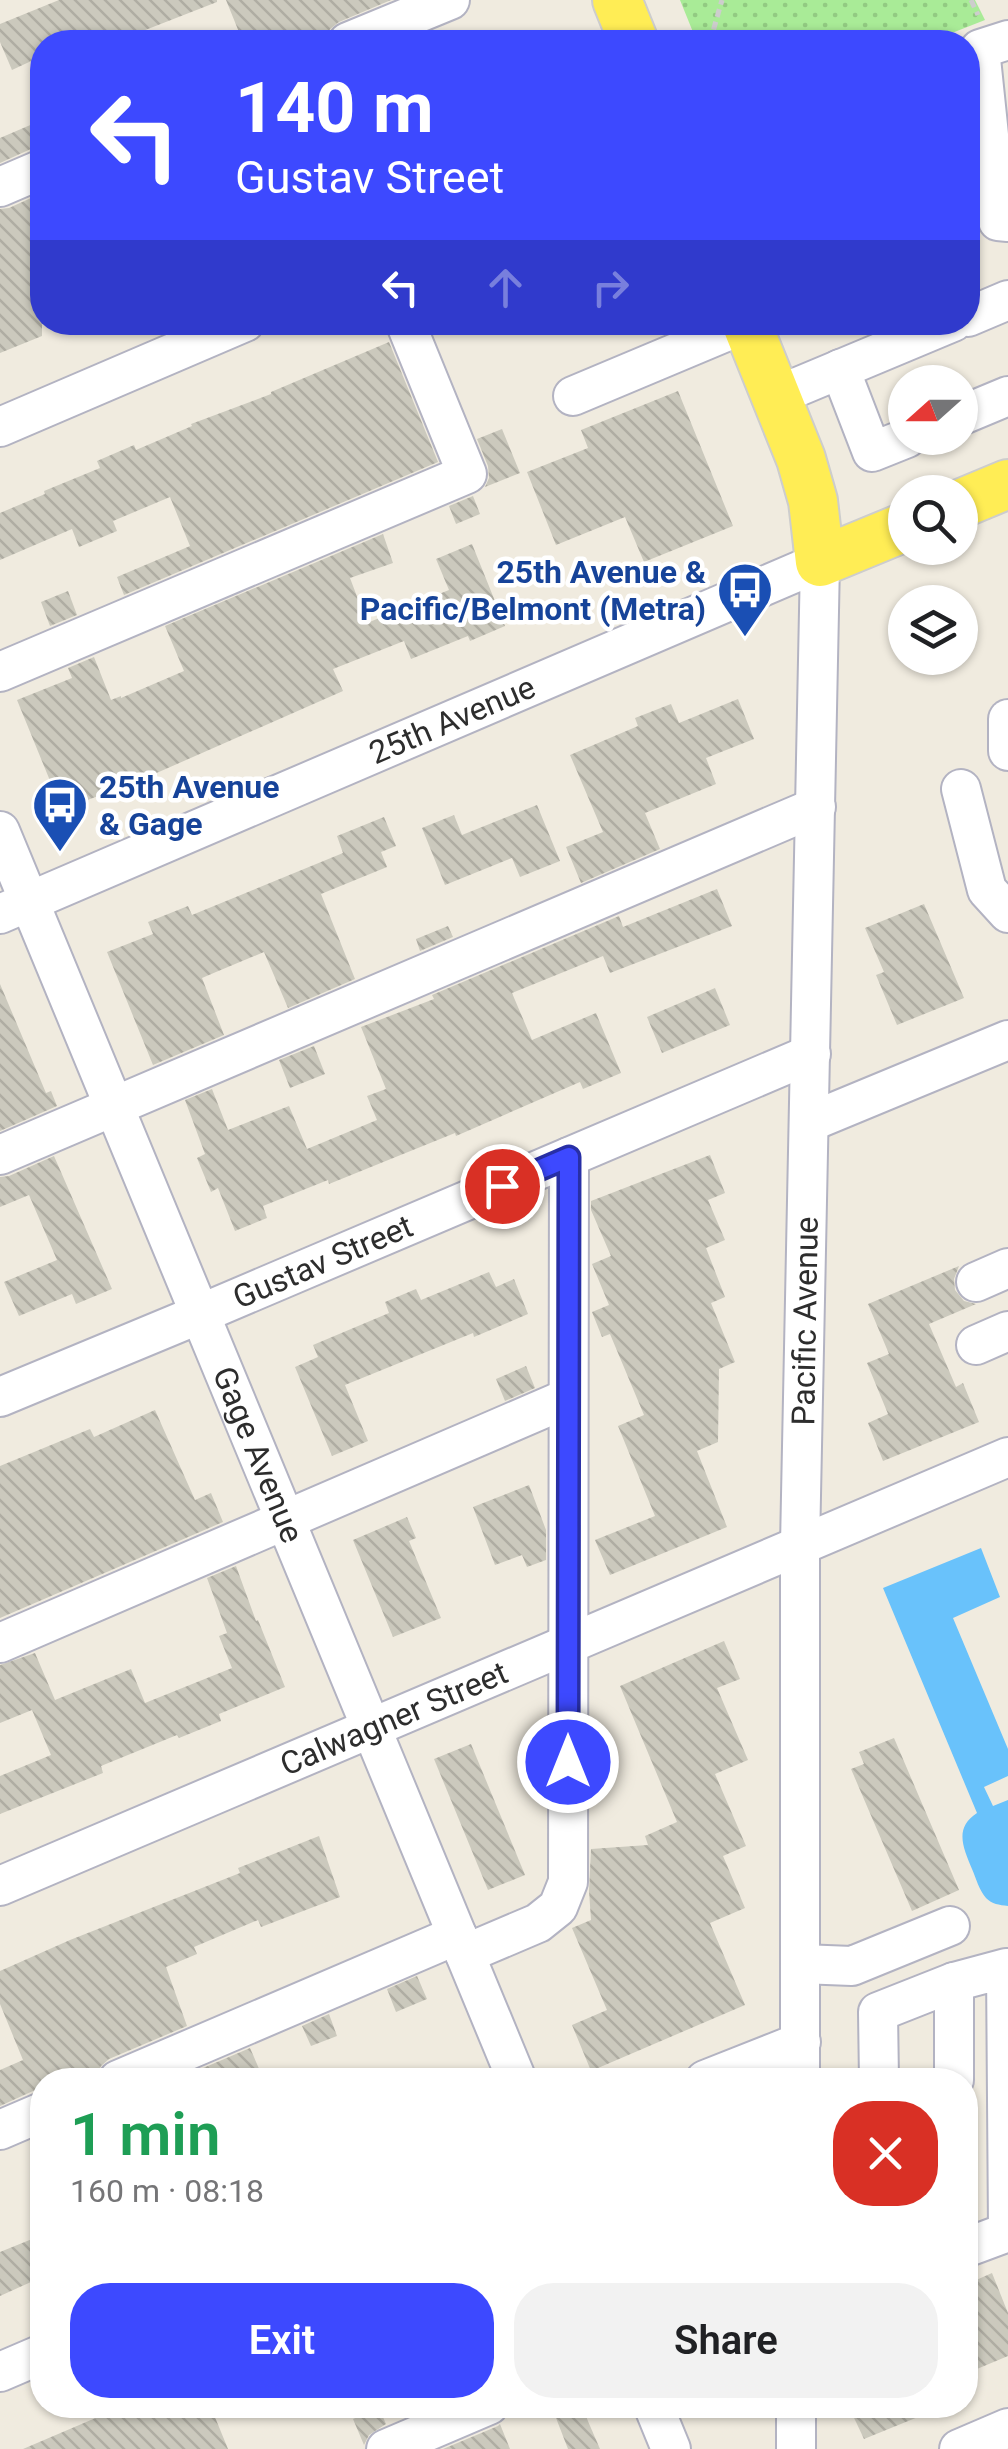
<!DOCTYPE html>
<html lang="en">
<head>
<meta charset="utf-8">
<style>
  :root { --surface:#fff; --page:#f2f2f2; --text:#202124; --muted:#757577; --accent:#3d49ff }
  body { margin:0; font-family:Roboto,sans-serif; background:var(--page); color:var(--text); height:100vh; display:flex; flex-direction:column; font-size:38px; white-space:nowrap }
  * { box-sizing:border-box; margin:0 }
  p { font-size:32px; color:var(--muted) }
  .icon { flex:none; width:55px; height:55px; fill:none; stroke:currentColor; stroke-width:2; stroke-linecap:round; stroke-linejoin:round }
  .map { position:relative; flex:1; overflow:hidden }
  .details { position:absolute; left:30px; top:2068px; width:948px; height:350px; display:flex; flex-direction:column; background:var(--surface); border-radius:40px; box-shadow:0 2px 8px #0004 }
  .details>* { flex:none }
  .banner { position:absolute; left:30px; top:30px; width:950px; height:305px; border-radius:40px; box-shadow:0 2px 8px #0004; background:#3d49ff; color:#fff; overflow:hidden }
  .needle { width:65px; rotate:249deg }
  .tools { position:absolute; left:888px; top:365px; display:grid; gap:20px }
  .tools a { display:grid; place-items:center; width:90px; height:90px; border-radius:50%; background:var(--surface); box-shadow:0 2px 8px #0004; font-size:50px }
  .pin { position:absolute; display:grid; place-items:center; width:85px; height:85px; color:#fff; margin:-42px; border:5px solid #fff; border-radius:50%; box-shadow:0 2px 10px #0007 }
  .me { position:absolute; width:110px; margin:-55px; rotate:0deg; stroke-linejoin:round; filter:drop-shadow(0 0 8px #0008) }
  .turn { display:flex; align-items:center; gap:35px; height:210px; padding:0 40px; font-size:45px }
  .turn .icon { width:130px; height:130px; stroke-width:2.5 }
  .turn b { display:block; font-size:70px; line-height:85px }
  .lanes { display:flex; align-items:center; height:95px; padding:0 40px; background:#0003; justify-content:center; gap:50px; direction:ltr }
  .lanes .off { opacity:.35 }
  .round { display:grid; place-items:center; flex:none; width:105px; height:105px; border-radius:40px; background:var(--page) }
  .head { display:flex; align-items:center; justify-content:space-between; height:170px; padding:0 40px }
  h1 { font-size:60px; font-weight:600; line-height:75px; color:#1e9e55 }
  .button { display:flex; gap:20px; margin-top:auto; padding:20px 40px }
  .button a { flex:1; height:115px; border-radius:40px; background:var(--accent); color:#fff; font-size:40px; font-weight:600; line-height:115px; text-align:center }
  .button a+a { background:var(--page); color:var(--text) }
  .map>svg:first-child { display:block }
  .green { fill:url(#green-dots) }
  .water { fill:#69c2fb }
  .building { fill:url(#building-back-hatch) }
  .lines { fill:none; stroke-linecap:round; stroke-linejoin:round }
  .minor-casing { stroke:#b3b3c2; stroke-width:42 }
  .major-casing { stroke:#cdcdcd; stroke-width:52 }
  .path { stroke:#cdcdcd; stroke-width:5; stroke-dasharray:8 5; stroke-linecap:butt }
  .minor { stroke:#fff; stroke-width:38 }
  .major { stroke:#ffed55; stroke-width:48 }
  .route-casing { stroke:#282fa6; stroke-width:25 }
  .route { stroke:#3d49ff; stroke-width:18 }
  .labels { text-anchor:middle; stroke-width:9; stroke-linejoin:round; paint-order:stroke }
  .transit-label { font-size:32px; font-weight:bold; fill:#164399; stroke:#fff; text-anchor:end }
  .street-label { font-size:32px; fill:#2d2d2d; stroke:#fff }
</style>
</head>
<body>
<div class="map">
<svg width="1008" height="2449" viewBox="0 0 1008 2449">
  <defs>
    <pattern id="green-dots" width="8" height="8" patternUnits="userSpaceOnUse" patternTransform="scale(2.5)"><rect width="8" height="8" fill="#a9eb97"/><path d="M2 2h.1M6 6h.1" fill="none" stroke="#92ca82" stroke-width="1.8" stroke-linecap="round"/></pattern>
    <pattern id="building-back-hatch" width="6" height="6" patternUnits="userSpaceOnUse" patternTransform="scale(2.5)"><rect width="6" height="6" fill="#cbc9bd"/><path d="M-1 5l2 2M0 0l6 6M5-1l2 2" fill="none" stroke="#afada3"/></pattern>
  </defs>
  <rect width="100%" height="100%" fill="#f0ebdf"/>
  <!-- green -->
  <path class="green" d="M680,0H975L985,20L929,42H697Z"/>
  <!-- water -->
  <path class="water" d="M981,1548L1000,1597L953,1618L1008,1749V1776L984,1787L993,1806L1008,1800V1906C999,1905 992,1904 986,1898C979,1890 976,1878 972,1869C963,1847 954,1828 977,1813L883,1588Z"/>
  <!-- building -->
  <g class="building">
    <path d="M59,0H217V2L130,36L129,32L106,42H42V56L12,70L0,42V24Z"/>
    <path d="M226,0H391L339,22L330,29L326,39L317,42H243Z"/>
    <path d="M42,120V147L33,148L0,163V138Z"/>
    <path d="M42,193V336L0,353V209L9,208Z"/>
    <path d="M389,342L438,462L124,595L117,577L190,546L170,497L113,521L117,531L79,547L72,529L0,560V513L45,494L44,491L100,468L97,461L134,445L136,450L192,426L191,424L271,394V392Z"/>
    <path d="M678,391L733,526L644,562L625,517L556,545L527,472L588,448L581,430Z"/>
    <path d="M502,429L520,473L485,487L489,478L488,466L477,439Z"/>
    <path d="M473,496L480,514L456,524L449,506Z"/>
    <path d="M383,534L393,563L350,578L367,623L449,590L436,559L472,544L505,626L470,641L468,636L411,659L404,641L333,669L343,691L152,775L62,810L17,700L72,678L68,668L94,657L111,700L121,696V698L184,671L165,626Z"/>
    <path d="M68,591L77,615L50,626L41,602Z"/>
    <path d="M738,699L754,739L706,758L716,784L645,813L660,849L581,883L566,847L603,832L570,755L638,726L635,718L671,704L679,723Z"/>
    <path d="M537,805L560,861L520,877L512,858L445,885L422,828L454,815L462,835Z"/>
    <path d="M384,817L396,846L381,852L387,867L321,894L355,979L288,1008L264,952L216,972L202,978L224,1035L153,1065L107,952L153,934L148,922L188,906L192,915L343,853L337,836Z"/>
    <path d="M717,889L732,926L610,973L603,956L512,993L532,1040L596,1013L621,1073L583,1089L580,1082L456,1136L455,1133L329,1184L328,1180L263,1206L267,1218L235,1231L218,1188L211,1192L197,1158L205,1154L185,1100L212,1089L228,1130L289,1106L307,1149L377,1120L367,1096L386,1089L361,1027L434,999L432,995L619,916L623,927Z"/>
    <path d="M924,904L964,998L897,1025L876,975L884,972L865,928Z"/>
    <path d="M448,926L453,937L420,951L416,939Z"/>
    <path d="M0,984L46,1093L51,1091L57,1106L0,1131Z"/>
    <path d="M715,988L730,1025L662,1053L647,1017Z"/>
    <path d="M314,1046L325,1074L290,1088L279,1060Z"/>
    <path d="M710,1155L725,1193L708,1200L725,1240L706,1248L725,1297L711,1303L735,1362L719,1369L718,1442L697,1451L727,1527L610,1575L595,1540L655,1516L618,1426L644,1415L610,1334L602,1337L592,1312L609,1305L592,1264L611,1256L591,1210V1201Z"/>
    <path d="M54,1156L112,1289L76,1304L72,1294L19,1316L4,1282L57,1260L29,1195L0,1207V1177L9,1176Z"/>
    <path d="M959,1266L954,1279L955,1290L964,1301L976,1304L929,1324L956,1387L963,1383L979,1422L883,1461L868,1423L888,1414L867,1363L889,1354L868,1304Z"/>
    <path d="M489,1272L496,1287L514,1279L528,1314L474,1337L473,1333L345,1385L368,1441L332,1456L295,1367L318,1357L313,1345L389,1313L385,1302L416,1289L421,1300Z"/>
    <path d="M526,1366L535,1388L505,1401L496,1379Z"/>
    <path d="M155,1410L195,1500L211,1493L223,1522L0,1618V1466L90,1429L94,1437Z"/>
    <path d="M529,1485L546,1530V1560L527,1567L522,1555L495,1565L473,1507Z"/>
    <path d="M407,1517L416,1538L409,1541L441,1618L393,1637L353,1540Z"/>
    <path d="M236,1566L256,1621L258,1620L285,1687L219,1714L221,1721L179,1738L177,1735L101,1766L103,1773L0,1814V1776L51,1755L32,1710L0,1723V1665L35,1653L55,1700L131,1669L145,1703L232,1668L219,1636L227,1633L207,1578Z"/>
    <path d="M724,1641L740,1679L717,1688L748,1760L715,1774L746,1846L723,1856L745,1908L710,1923L745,2005L591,2071L572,2025L607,2010L572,1928L591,1920L589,1891L591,1849L648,1845L645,1836L677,1822L620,1686Z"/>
    <path d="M894,1738L959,1890L912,1911L851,1769L864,1764L859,1752Z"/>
    <path d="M471,1744L525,1875L488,1890L434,1759Z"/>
    <path d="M319,1836L340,1897L261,1927L258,1920L194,1947L197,1954L166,1967L187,2026L109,2059L101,2066L97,2074L83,2080H42V2090L33,2091L0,2106V2070L23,2060L0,2004V1971L70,1940L240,1873L238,1868Z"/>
    <path d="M417,1976L427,1999L396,2012L387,1989Z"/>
    <path d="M329,2014L337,2036L311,2046L302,2026Z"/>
    <path d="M250,2048L260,2071L240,2080H175Z"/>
    <path d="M42,2235V2277L0,2296V2252Z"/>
    <path d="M992,2273L1008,2313V2356L965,2374V2285Z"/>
    <path d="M126,2405H210L228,2449H23Z"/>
    <path d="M551,2405H581L600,2449H568Z"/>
    <path d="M848,2405H945V2406L864,2439Z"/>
    <path d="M379,2408L386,2424L369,2435L364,2445L353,2419Z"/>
    <path d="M500,2424L510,2449H443L498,2426Z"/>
  </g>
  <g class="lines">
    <!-- minor casing -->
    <g class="minor-casing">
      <g id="minor">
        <path d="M1008,40L980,49L998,221L1008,222"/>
        <path d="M348,42L450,0"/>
        <path d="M0,187L42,169"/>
        <path d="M968,317L1008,300"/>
        <path d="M840,369L872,452L907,438"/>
        <path d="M573,396L747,323"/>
        <path d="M776,396L953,322"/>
        <path d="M960,416L1008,396"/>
        <path d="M0,427L245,322"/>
        <path d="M0,672L467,474L405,322"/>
        <path d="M1008,719V751"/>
        <path d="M961,789L987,890L1008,913"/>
        <path id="s1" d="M0,831L517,2080"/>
        <path id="s2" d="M0,914L820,562L800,1545V2080"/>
        <path d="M810,1122L1008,1040"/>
        <path d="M0,1155L816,807"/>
        <path d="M976,1282L1008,1268"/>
        <path d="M976,1345L1008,1331"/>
        <path id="s3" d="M0,1397L200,1314L811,1054"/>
        <path d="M0,1643L568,1398"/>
        <path id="s4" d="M0,1886L1008,1457"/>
        <path d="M465,1954L538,1923L558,1907L568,1882L569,1157"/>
        <path d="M801,1964L852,1966L950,1926"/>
        <path d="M118,2080L457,1935"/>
        <path d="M705,2080L801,2042"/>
        <path d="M879,2080L878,2012L954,1982L1006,1968L1008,2230"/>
        <path d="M954,2080V1982"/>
        <path d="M0,2130L42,2112"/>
        <path d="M965,2248L1008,2232"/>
        <path d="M0,2372L42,2354"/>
        <path d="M653,2405L671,2449"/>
        <path d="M386,2449L489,2405"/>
        <path d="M796,2449V2405"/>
        <path d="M959,2449L1008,2428"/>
      </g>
    </g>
    <!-- major casing -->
    <g class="major-casing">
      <g id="major">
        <path d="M617,0L634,42"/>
        <path d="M746,322L801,459L813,501L820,562L905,527"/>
        <path d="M960,504L1008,484"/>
      </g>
    </g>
    <!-- path -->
    <g class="path">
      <path d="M971,0L978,15"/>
      <path d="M710,42L722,0"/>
    </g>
    <!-- minor -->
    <use href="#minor" class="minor"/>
    <!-- major -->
    <use href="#major" class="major"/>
  </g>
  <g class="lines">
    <!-- route casing -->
    <g class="route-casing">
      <path id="route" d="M502,1186L569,1157L568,1762"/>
    </g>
    <!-- route -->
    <use href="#route" class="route"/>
  </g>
  <!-- icons -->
  <defs>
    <g id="bus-pin" transform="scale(2.875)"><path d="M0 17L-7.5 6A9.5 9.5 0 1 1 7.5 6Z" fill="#1a4fb4" stroke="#fff"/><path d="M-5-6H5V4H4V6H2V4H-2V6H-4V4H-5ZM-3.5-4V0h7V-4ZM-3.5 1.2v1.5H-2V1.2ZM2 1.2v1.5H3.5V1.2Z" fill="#fff"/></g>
  </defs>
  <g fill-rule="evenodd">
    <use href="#bus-pin" x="745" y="590"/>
    <use href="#bus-pin" x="60" y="805"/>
  </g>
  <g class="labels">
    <!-- transit labels -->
    <g class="transit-label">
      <text x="706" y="583">25th Avenue &amp;<tspan x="706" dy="37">Pacific/Belmont (Metra)</tspan></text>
      <text x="99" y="798" text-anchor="start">25th Avenue<tspan x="99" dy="37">&amp; Gage</tspan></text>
    </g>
    <!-- street labels -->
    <g class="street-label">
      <text dy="11" stroke="none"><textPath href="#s2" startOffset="492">25th Avenue</textPath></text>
      <text dy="11" stroke="none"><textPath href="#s3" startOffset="350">Gustav Street</textPath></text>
      <text transform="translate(805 1321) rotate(-89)" y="11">Pacific Avenue</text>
      <text dy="11" stroke="none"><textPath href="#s1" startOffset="675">Gage Avenue</textPath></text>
      <text dy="11" stroke="none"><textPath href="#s4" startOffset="428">Calwagner Street</textPath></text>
    </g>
  </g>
</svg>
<div class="tools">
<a><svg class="needle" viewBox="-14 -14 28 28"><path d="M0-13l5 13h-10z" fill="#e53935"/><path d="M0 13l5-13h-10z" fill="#757577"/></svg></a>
<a><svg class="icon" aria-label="search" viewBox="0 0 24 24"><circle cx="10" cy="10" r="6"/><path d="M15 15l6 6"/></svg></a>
<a><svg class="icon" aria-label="layers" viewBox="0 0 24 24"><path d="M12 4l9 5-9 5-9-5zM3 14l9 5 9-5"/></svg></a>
</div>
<div class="pin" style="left:502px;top:1186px;background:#d93025"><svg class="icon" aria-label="arrive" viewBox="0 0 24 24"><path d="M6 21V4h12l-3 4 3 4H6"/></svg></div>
<svg class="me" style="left:568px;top:1762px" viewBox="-20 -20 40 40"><circle r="17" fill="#3d49ff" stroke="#fff" stroke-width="3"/><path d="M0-11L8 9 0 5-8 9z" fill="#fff"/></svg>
<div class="banner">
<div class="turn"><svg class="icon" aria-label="left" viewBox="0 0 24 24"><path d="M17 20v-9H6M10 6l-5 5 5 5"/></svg><div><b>140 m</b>Gustav Street</div></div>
<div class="lanes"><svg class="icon" aria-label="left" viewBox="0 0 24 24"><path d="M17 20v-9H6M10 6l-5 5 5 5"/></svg><svg class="icon off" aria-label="ahead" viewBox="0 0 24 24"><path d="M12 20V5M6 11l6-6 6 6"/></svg><svg class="icon off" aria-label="right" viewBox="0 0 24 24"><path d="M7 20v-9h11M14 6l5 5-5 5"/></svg></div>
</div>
<section class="details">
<div class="head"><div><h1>1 min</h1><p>160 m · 08:18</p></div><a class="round" style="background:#d93025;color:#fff"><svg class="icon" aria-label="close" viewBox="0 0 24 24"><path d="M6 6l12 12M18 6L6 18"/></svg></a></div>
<div class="button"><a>Exit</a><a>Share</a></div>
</section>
</div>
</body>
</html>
